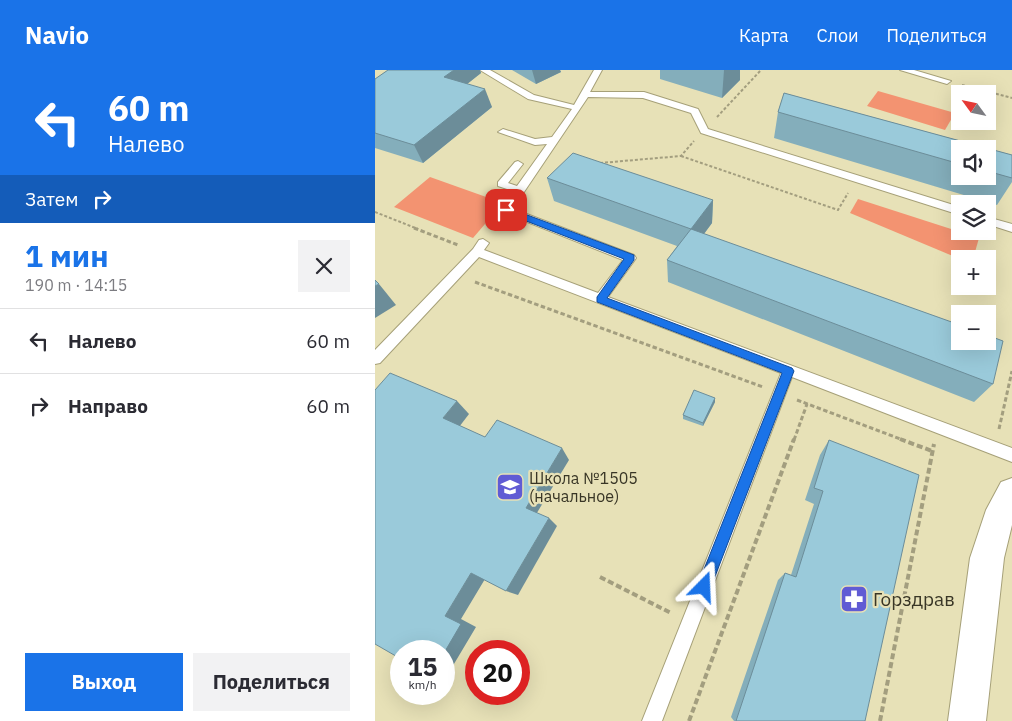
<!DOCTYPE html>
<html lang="ru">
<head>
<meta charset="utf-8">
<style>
  :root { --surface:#fff; --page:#f2f2f3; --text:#2b2b33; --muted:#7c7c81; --line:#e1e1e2; --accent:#1a73e8 }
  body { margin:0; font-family:"IBM Plex Sans",sans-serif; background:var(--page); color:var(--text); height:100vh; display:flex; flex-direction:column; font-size:19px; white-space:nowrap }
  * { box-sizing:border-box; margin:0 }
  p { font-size:16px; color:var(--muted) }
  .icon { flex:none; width:28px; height:28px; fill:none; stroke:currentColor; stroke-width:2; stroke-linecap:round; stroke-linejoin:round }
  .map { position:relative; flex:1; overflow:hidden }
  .details { display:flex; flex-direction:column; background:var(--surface); width:375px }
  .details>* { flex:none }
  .hud { background:#1a73e8; color:#fff; overflow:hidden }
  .needle { width:32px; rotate:303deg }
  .controls { position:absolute; left:576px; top:15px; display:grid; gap:10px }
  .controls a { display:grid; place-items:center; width:45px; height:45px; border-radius:0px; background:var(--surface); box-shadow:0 5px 20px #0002; font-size:25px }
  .speed { position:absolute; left:15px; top:570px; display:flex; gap:10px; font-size:25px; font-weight:700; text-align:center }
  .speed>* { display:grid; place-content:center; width:65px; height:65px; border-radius:50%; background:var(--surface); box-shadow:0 5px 20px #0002; line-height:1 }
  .speed small { font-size:12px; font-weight:400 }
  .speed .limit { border:8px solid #d22; background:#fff; color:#111 }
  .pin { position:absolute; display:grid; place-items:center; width:42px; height:42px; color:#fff; margin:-21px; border-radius:10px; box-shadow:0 2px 8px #0006 }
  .me { position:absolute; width:55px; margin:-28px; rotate:21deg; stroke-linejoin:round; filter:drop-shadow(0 0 4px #0008) }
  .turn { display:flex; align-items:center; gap:18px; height:105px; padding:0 25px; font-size:22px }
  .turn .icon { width:65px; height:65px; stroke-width:2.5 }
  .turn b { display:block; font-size:35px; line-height:42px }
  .then { display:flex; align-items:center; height:48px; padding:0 25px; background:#0003; gap:10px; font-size:19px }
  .round { display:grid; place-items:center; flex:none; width:52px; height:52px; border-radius:0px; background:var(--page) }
  .headline { display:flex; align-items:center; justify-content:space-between; height:85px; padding:0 25px }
  h1 { font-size:30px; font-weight:800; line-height:38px; color:var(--accent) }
  .action { display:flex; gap:10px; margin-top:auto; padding:10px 25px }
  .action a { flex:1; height:58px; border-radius:0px; background:var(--accent); color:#fff; font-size:20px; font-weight:800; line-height:58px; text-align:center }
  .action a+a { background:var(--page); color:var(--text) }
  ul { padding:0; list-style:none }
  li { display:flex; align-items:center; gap:15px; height:65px; padding:0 25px; border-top:1px solid var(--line) }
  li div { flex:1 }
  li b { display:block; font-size:19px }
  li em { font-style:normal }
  header { display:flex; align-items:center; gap:30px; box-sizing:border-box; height:70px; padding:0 25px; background:var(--accent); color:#fff }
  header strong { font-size:24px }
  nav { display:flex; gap:28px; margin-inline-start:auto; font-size:18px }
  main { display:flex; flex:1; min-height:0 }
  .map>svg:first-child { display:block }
  .green { fill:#f39371 }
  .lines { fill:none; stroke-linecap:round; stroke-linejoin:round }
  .service-casing { stroke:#a6a078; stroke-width:2 }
  .minor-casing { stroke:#a6a078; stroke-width:2 }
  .path-far2 { stroke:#a39e7f; stroke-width:2; stroke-dasharray:3 2; stroke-linecap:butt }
  .path-far1 { stroke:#a39e7f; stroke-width:3; stroke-dasharray:4.5 2.5; stroke-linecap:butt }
  .path { stroke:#a39e7f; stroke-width:4; stroke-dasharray:6 3; stroke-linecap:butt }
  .service { fill:#fff; fill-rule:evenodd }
  .minor { fill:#fff; fill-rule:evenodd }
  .wall { fill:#84aebb; fill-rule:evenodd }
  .shaded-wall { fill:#6c8d99 }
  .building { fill:#9acada; stroke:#6c8d99 }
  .route { fill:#1a73e8; stroke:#114b97 }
  .labels { text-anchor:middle; stroke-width:4.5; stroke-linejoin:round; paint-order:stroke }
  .poi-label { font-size:16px; fill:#393626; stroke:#e7e1b7; text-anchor:start }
  .near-poi-label { font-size:19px; fill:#393626; stroke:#e7e1b7; text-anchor:start }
</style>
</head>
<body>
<header>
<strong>Navio</strong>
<nav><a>Карта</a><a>Слои</a><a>Поделиться</a></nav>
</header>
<main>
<section class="details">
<div class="hud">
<div class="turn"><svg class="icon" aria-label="left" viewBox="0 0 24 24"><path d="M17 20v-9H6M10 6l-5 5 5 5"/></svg><div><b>60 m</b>Налево</div></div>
<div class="then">Затем<svg class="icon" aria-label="right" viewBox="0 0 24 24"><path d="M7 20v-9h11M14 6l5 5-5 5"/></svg></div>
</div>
<div class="headline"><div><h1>1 мин</h1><p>190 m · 14:15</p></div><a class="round"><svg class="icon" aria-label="close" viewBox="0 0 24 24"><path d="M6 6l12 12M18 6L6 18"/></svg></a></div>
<ul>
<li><svg class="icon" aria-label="left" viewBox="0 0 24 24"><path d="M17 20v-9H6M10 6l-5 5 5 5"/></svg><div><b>Налево</b></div><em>60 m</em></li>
<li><svg class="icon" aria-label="right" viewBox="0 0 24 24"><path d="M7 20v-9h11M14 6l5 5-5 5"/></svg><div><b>Направо</b></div><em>60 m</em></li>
</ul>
<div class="action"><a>Выход</a><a>Поделиться</a></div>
</section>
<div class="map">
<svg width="637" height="651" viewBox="0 0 637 651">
  <rect width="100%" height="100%" fill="#e7e1b7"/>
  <!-- green -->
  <g class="green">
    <path d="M503,21L580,43L570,60L492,36Z"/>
    <path d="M55,107L128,133L98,168L19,137Z"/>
    <path d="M483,129L604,168L598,189H585L475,143Z"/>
  </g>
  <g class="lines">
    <!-- service casing -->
    <g class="service-casing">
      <g id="service">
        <path d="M105,0H115L159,25L199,35L219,0H227L215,22H269L323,39L333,59L585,137V145L326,63L316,43L268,28L213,27L149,122L136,138L259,185L261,188L259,191L233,227L637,378V392L417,307L287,651H267L406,303L104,187L5,293L0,294V280L98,179L104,170L108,169L114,173L109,180L223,223L248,190L127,142L126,140L130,137L129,135L138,121L123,116V112L140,92L143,91L148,94L133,113L142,116L172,74L160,75L123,62L128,59L160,69L177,67L197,39L153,29Z"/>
        <path d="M525,0H539L576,11L572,14Z"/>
        <path d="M612,147L637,154V162L612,154Z"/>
      </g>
    </g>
    <!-- minor casing -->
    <g class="minor-casing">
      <path id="minor" d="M637,408V455L629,488L611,651H573L595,488L611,440L626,412Z"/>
    </g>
    <!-- path-far2 -->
    <g class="path-far2">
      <path d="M587,15L637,28"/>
      <path d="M342,47L386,0"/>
      <path d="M306,86L463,140L473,123"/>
      <path d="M225,93L306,86L319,71"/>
      <path d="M0,142L43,159"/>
    </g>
    <!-- path-far1 -->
    <g class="path-far1">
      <path d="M39,158L83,175"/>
      <path d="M100,212L388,317"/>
      <path d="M422,330L528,370"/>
      <path d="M624,359L637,301"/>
      <path d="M419,370L432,334"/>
    </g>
    <!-- path -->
    <g class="path">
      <path d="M525,369L557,381"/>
      <path d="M225,507L296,543"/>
      <path d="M314,651L419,369"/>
      <path d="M505,651L559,374"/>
    </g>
    <!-- service -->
    <use href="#service" class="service"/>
    <!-- minor -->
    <use href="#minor" class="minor"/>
  </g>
  <!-- wall -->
  <g class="wall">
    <path d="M13,0H105L106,3L92,14L117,37L48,93L0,78V9Z"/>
    <path d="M137,0H185L186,2L161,14Z"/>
    <path d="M285,0H365V10L347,28L285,9Z"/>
    <path d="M409,23L637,85V112L622,135L399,68L403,42ZM585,79H612V106H585Z"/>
    <path d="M172,108L338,130L337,153L329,164L618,314L599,332L293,212L292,190L302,176L179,131Z"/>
    <path d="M340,328V332L328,356L308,349V345Z"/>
    <path d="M454,370L490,651H359L356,647L403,510L410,503L416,505L439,434L430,430L445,385Z"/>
  </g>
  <!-- shaded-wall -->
  <g class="shaded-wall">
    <path d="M79,0H105L106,3L77,26L69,7Z"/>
    <path d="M157,0H185L186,2L161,14Z"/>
    <path d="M349,0H365V10L347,28Z"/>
    <path d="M110,19L117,37L48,93L39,75Z"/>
    <path d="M338,130L337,153L316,181V159Z"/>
    <path d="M4,214L21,235L0,248V216Z"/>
    <path d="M340,328V332L328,356V353Z"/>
    <path d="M82,331L94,344L81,361L68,348Z"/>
    <path d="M187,378L194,390L160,446L151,438Z"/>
    <path d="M174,448L182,456L143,525L131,521Z"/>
    <path d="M96,503L110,509L86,549L101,557L73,604L69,605L70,546Z"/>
  </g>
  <!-- building -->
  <g class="building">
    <path d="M13,0H79L69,7L110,19L39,75L0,63V9Z"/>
    <path d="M409,23L637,85V108L612,101V79H585V94L403,42Z"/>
    <path d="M198,83L338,130L316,159L172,108Z"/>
    <path d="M316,159L585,255V271H612V265L628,271L618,314L292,190Z"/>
    <path d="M0,210L4,214L0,216Z"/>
    <path d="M15,303L82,331L68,348L110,367L122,350L187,378L151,438L174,448L131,521L96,503L70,546L86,554L69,583V581H26V589L0,574V320Z"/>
    <path d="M319,320L340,328L328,353L308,345Z"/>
    <path d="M454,370L544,405L490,651H361L410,503L421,507L448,421L439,418Z"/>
  </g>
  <!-- route -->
  <path class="route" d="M131,137L259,185V190L232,228L417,298L419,301L334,522L329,524L324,522L322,517L407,303L222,232V227L249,189L128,142L127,140Z"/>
  <!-- icons -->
  <defs>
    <g id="school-square" transform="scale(1.4375)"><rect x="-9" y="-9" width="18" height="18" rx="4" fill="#605bd4" stroke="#e7e1b7"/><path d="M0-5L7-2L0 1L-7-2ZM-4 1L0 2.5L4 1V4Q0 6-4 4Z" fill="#fff"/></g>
    <g id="pharmacy-square" transform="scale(1.4375)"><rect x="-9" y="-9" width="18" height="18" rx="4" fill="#605bd4" stroke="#e7e1b7"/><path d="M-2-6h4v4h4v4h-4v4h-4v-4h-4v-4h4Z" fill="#fff"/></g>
  </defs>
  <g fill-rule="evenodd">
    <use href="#school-square" x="135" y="417"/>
    <use href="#pharmacy-square" x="479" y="529"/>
  </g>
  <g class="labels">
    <!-- poi labels -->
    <g class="poi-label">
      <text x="154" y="414">Школа №1505<tspan x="154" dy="18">(начальное)</tspan></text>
    </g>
    <!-- near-poi labels -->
    <g class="near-poi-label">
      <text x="498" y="536">Горздрав</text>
    </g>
  </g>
</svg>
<div class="controls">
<a><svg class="needle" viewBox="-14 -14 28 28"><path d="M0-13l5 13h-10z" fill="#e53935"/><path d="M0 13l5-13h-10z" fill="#7c7c81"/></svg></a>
<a><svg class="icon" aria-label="sound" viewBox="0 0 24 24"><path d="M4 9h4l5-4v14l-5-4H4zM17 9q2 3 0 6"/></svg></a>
<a><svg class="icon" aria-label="layers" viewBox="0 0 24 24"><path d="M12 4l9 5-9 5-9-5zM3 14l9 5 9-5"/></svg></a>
<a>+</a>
<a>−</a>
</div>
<div class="speed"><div>15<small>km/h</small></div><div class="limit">20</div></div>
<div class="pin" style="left:131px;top:140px;background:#d93025"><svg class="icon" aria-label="arrive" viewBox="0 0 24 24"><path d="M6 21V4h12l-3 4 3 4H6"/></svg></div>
<svg class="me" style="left:329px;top:517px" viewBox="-20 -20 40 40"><path d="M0-17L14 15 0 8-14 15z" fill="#1a73e8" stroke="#fff" stroke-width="4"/></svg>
</div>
</main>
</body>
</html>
